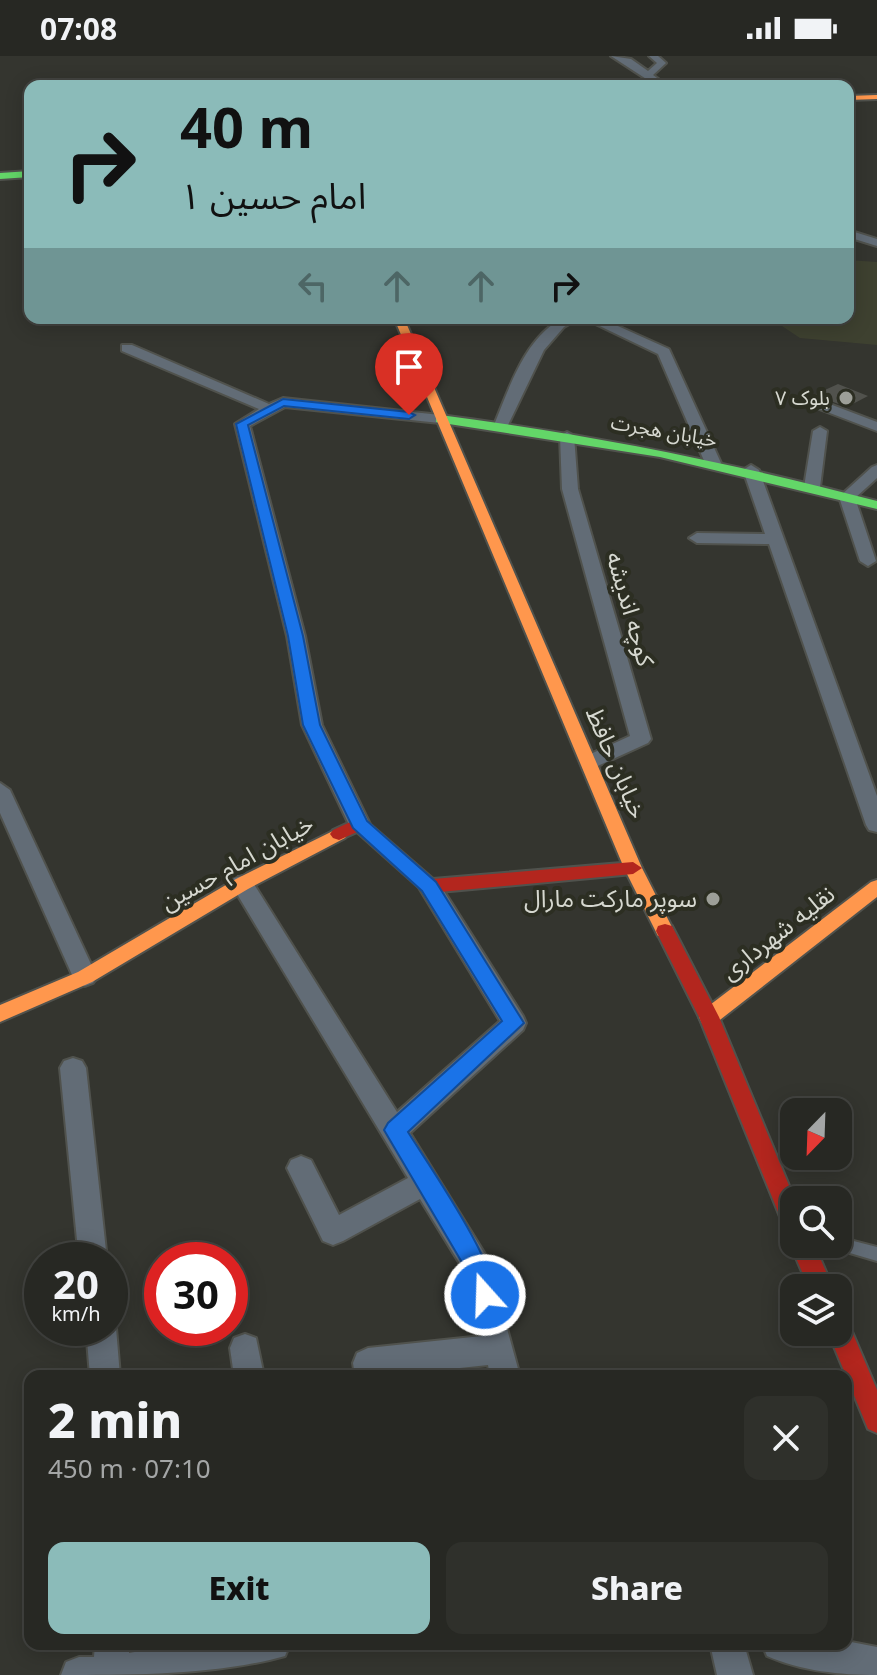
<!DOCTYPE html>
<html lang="en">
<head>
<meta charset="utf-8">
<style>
  :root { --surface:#272823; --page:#2f302b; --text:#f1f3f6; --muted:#a4a6a6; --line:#434441; --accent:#8bbbb9 }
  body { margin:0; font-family:"Noto Sans","Noto Sans Arabic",sans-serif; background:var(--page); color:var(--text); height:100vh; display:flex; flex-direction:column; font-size:30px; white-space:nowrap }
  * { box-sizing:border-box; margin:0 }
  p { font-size:26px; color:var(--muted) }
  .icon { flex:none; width:44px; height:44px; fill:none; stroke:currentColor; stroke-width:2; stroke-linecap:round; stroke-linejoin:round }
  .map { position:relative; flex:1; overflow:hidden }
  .panel { position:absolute; left:24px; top:1314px; width:828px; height:280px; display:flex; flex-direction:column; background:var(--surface); border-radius:16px; box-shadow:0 4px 20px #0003,0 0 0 2px var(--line) }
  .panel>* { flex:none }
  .top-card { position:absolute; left:24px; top:24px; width:830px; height:244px; border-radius:16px; box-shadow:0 4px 20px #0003,0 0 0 2px var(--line); background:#8bbbb9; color:#111; overflow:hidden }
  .needle { width:52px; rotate:203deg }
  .tools { position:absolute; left:780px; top:1042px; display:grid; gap:16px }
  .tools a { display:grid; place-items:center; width:72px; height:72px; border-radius:16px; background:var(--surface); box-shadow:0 4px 20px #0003,0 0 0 2px var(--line); font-size:40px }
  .speed { position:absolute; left:24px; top:1186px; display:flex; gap:16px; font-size:40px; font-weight:700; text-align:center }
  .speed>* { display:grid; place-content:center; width:104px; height:104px; border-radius:50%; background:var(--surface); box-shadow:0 4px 20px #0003,0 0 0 2px var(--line); line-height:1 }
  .speed small { font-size:20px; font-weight:400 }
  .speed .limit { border:12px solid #d22; background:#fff; color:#111 }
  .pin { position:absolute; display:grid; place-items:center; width:68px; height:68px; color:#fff; margin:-82px -34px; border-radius:50% 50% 50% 0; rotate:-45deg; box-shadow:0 0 8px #0007 }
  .pin .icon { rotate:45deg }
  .me { position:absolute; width:88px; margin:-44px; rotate:340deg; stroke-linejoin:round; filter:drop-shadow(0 0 6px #0008) }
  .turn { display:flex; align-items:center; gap:28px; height:168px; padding:0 24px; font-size:36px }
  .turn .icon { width:104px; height:104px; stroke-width:2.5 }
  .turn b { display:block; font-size:56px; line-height:68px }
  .lanes { display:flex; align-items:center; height:76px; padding:0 24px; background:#0003; justify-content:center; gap:40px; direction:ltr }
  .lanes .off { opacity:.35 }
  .round { display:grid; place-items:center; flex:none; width:84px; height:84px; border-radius:16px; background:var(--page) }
  .head { display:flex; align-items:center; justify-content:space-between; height:136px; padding:0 24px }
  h1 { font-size:48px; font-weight:800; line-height:60px }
  .cta { display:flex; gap:16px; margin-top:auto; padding:16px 24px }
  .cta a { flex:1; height:92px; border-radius:16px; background:var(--accent); color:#111; font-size:32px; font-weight:800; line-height:92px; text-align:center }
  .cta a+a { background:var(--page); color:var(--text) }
  .status { display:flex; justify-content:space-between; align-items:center; height:56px; padding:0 40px; background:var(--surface); direction:ltr }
  .status svg { height:22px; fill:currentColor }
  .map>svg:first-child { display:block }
  .built { fill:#3e4130 }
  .building { fill:#51524d }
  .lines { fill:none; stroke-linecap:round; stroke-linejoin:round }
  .lane-casing { stroke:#50524d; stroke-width:4 }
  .street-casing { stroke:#50524d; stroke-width:4 }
  .fast-casing { stroke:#50524d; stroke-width:4 }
  .slow-casing { stroke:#50524d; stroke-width:4 }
  .jam-casing { stroke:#50524d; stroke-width:4 }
  .lane { fill:#626c76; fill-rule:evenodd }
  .street { fill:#626c76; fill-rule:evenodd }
  .fast { fill:#63d668; fill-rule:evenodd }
  .slow { fill:#ff974d; fill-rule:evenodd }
  .jam { fill:#b3261e; fill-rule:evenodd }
  .route { fill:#1a73e8; stroke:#114b97; stroke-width:2 }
  .poi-dot { fill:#9d9f98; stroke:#2c2e22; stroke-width:3 }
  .labels { text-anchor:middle; stroke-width:8; stroke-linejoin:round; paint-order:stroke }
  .far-poi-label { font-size:20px; fill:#d6d8d0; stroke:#2c2e22; text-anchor:end }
  .far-street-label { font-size:20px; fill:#d6d8d0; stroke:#2c2e22 }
  .street-label { font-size:24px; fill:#d6d8d0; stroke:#2c2e22 }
  .poi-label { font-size:24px; fill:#d6d8d0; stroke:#2c2e22; text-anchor:end }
</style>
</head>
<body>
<div class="status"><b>07:08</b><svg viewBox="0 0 49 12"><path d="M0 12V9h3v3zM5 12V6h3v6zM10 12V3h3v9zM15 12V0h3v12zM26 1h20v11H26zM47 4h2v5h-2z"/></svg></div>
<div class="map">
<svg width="877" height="1619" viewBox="0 0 877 1619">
  <rect width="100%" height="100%" fill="#34352f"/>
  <!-- built -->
  <path class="built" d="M848,204L877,206V289L800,282L770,262H848Z"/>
  <!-- building -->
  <path class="building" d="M838,328L868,340L847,351L814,339Z"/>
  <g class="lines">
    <!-- lane casing -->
    <g class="lane-casing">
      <path id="lane" d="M838,1181L877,1191V1205L833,1192L831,1188H838Z"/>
    </g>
    <!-- street casing -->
    <g class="street-casing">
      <g id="street">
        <path d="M611,0L631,3L648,15L657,7L649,0H658L666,7L653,19L668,30H657Z"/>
        <path d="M848,174L877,183V190L848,181Z"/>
        <path d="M563,262H579L564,271L544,294L508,369L501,373L496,372L494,369C509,333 525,281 563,262Z"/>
        <path d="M583,262H600L669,293L721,407L718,410L713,412L705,407L658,298Z"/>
        <path d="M122,289H132L269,348L283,342L440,359L447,363L440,367L285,351L250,370L305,580L322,669L370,768L367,773H351L302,669L287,580L235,368L259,353L122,295Z"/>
        <path d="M806,339L877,366V375L801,346V340Z"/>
        <path d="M820,371L827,375L820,431L812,436L804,431L813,375Z"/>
        <path d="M567,376L574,380L578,433L651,683L648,687L591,713L581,706L584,701L630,680L562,433L560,380Z"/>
        <path d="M751,409L759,414L877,740V776L869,774L866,769L769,488L697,487L689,482L697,477L765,478L743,414Z"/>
        <path d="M877,409V422L855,442L876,505L868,510L860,505L839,441L872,411Z"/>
        <path d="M0,727L10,734L97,921L93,927L85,930L77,927L73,921L0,757Z"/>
        <path d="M242,820L250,822L397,1056L500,965L418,830L421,824H437L523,960L526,967L523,974L410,1077L488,1203L520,1320H490L488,1309L385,1320H355L353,1307L357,1297L368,1292L482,1280L465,1216L420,1143L343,1185L333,1189L323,1185L287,1112L291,1104L301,1100L311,1104L339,1159L408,1122L231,828L234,822Z"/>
        <path d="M73,1002L82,1005L86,1012L107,1204H79L60,1012L64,1005Z"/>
        <path d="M110,1261L116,1272L120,1320H90L86,1272H110Z"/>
        <path d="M245,1278L256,1282L264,1320H234L230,1292L234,1282Z"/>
        <path d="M846,1585L877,1591V1619C840,1619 801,1615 767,1600L762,1588H846Z"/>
        <path d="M95,1588H129V1597L178,1588H290L285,1600C217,1619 134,1619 61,1619L66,1606L79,1601H94Z"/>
        <path d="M710,1588H744L753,1619H717Z"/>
      </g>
    </g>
    <!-- fast casing -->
    <g class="fast-casing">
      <g id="fast">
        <path d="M30,115V121L0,123V117Z"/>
        <path d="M440,359C588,378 733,407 877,445V453L660,401L436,366V360Z"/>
      </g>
    </g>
    <!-- slow casing -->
    <g class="slow-casing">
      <g id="slow">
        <path d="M877,39V43L848,44V40Z"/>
        <path d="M394,262H404L642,812L674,875L672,880H658L624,812Z"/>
        <path d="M339,772L348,778L345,782L248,833L92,926L0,966V949L78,916L236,823Z"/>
        <path d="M877,824V841L716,967L709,969L702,967L699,961L702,955L871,826Z"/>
      </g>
    </g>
    <!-- jam casing -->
    <g class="jam-casing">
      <g id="jam">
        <path d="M359,762L365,764L433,823L633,806L642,812L633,818L429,837L423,835L357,776L339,784L333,782L330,778L333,774Z"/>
        <path d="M665,868L672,870L719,961L795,1144L794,1178L786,1175L783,1168L699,961L656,875L658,870Z"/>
        <path d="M794,1180V1188H814L833,1232H809L790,1188Z"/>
        <path d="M838,1260L847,1264L877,1334V1377L868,1373L828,1276H838Z"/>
      </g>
    </g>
    <!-- lane -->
    <use href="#lane" class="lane"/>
    <!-- street -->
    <use href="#street" class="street"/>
    <!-- fast -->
    <use href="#fast" class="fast"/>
    <!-- slow -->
    <use href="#slow" class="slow"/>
    <!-- jam -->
    <use href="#jam" class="jam"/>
  </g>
  <!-- route -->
  <path class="route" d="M283,343L409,356L415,359L409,363L284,350L248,369L303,580L320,669L367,765L436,826L524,967L408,1076C426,1105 506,1220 494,1247L485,1250L477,1247L467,1215L384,1074L388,1067L502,965L422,835L353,772L303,669L288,580L236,368Z"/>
  <!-- markers -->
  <g class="poi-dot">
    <circle cx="846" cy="342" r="8"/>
    <circle cx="713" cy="843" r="8"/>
  </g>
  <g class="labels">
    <!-- far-poi labels -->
    <g class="far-poi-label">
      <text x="830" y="349">بلوک ۷</text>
    </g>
    <!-- far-street labels -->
    <g class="far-street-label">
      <text transform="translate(664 375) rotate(10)" y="7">خیابان هجرت</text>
    </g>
    <!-- street labels -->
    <g class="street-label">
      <text transform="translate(630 553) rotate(74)" y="8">کوچه اندیشه</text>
      <text transform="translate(616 707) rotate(67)" y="8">خیابان حافظ</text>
      <text transform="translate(237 807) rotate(-29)" y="8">خیابان امام حسین</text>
      <text transform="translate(778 877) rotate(-38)" y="8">نقلیه شهرداری</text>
    </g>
    <!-- poi labels -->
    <g class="poi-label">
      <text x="697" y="851">سوپر مارکت مارال</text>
    </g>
  </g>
</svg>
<div class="tools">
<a><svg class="needle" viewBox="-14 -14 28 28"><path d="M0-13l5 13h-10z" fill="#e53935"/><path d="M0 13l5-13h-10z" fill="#a4a6a6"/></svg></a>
<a><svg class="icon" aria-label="search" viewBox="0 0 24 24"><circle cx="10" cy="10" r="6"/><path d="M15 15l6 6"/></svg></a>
<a><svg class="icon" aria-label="layers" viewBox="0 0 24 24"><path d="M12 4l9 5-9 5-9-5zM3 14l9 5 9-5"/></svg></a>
</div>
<div class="speed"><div>20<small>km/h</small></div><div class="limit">30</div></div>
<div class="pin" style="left:409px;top:359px;background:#d93025"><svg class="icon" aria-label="arrive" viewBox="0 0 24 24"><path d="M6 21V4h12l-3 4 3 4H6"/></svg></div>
<svg class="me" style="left:485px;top:1239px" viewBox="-20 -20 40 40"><circle r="17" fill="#1a73e8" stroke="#fff" stroke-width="3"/><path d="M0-11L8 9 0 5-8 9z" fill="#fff"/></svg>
<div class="top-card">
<div class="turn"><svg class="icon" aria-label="right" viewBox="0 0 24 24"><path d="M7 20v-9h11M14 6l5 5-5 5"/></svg><div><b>40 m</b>امام حسین ۱</div></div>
<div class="lanes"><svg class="icon off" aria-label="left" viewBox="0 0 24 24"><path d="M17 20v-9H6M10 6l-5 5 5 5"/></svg><svg class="icon off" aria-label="ahead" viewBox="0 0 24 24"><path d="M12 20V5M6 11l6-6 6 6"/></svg><svg class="icon off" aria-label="ahead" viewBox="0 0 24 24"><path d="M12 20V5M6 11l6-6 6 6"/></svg><svg class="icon" aria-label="right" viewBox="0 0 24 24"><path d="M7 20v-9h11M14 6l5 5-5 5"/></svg></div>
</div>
<section class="panel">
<div class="head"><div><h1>2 min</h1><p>450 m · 07:10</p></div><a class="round"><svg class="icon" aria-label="close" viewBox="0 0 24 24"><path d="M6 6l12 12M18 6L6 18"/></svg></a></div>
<div class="cta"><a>Exit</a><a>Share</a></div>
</section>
</div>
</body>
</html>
